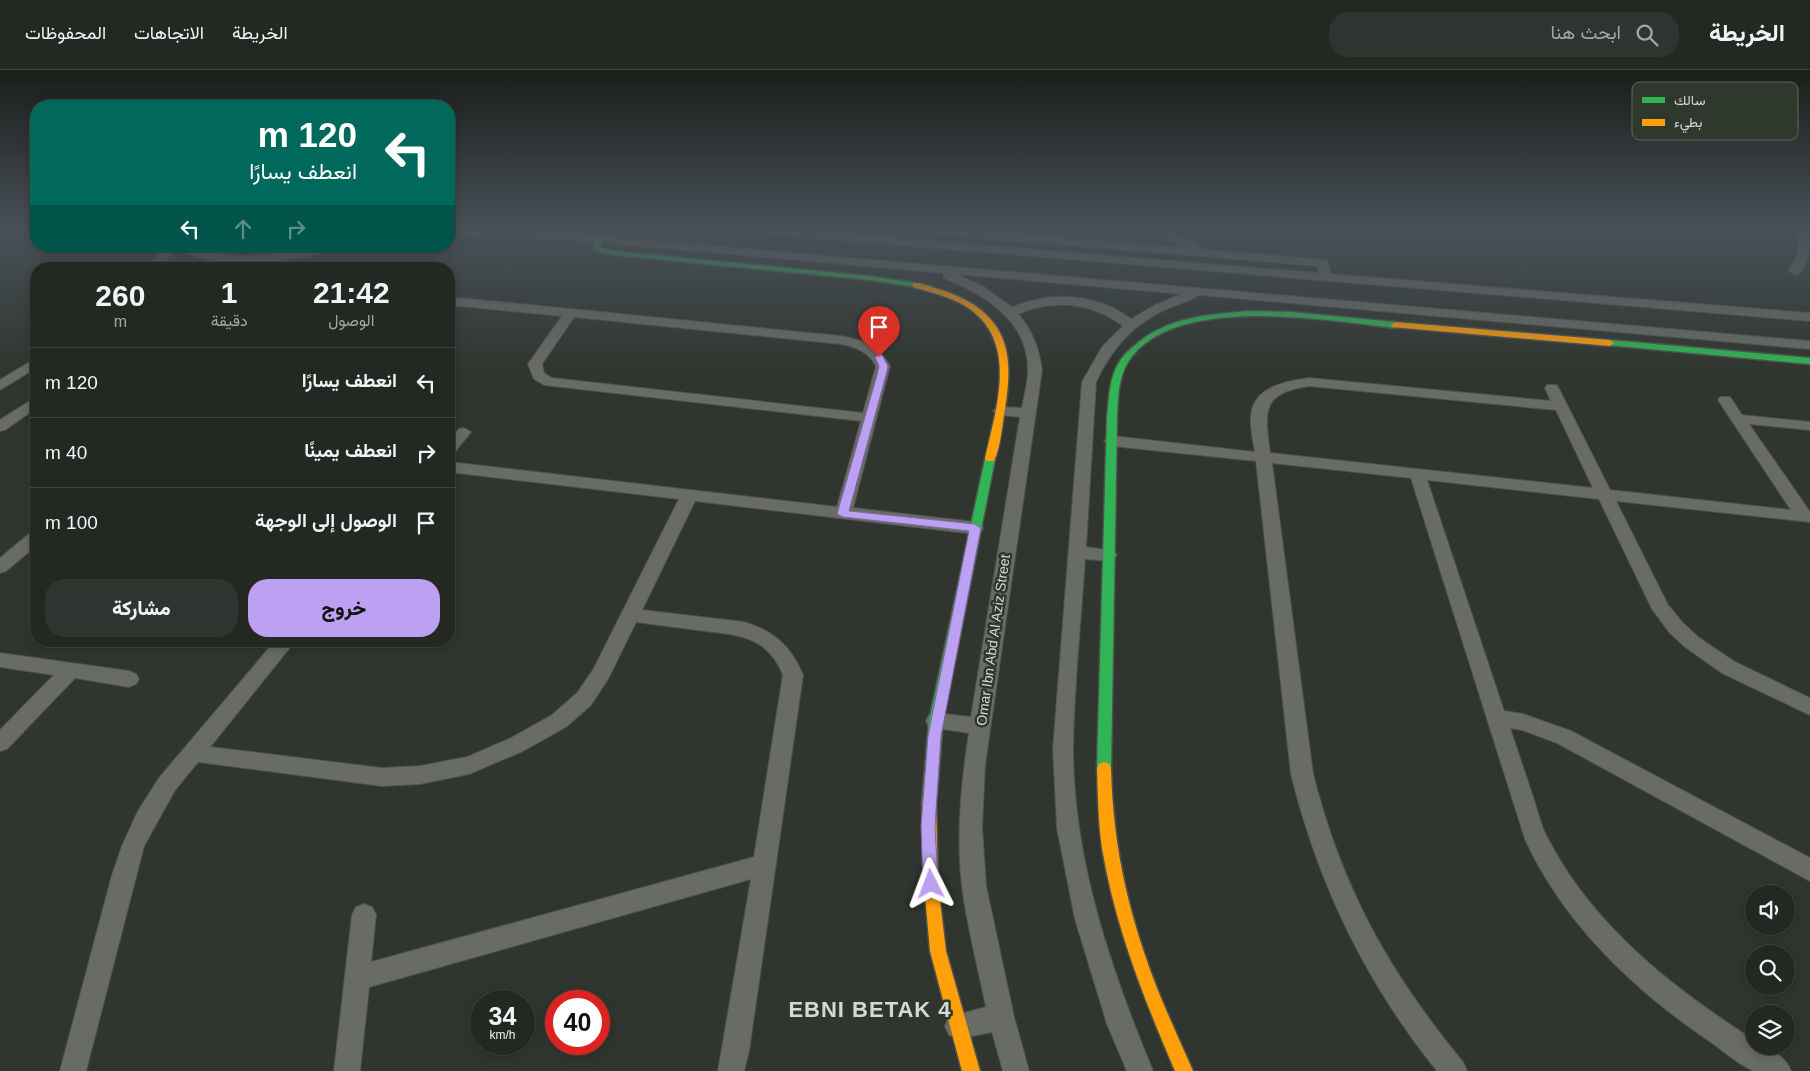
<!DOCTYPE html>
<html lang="ar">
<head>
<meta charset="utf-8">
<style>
  :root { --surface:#242823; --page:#303430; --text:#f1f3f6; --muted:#a3a6a6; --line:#414441; --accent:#bca0f2 }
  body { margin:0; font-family:Arial,Vazirmatn,sans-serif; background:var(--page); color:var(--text); direction:rtl; height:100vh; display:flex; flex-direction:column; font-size:19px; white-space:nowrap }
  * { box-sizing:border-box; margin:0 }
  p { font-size:16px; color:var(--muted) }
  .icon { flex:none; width:28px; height:28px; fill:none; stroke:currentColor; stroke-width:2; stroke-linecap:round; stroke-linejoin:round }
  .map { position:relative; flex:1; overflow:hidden; direction:ltr }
  .side { position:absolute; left:30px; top:192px; width:425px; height:385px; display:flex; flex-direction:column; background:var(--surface); border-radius:20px; box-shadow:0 2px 12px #0003,0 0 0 1px var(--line); direction:rtl }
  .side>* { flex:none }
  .hud { position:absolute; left:30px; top:30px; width:425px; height:152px; border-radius:20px; box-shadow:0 2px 12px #0003,0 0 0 1px var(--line); direction:rtl; background:#00695c; color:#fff; overflow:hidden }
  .buttons { position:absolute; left:1745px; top:815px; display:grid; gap:10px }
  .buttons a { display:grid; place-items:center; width:50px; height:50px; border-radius:50%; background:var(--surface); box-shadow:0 2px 12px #0003,0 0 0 1px var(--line); font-size:25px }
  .speed { position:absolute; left:470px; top:920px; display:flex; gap:10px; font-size:25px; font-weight:700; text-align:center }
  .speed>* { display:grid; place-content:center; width:65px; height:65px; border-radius:50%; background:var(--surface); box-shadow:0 2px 12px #0003,0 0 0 1px var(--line); line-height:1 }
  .speed small { font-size:12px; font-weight:400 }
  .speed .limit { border:8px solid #d22; background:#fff; color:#111 }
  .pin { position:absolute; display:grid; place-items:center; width:42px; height:42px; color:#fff; margin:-51px -21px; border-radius:50% 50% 50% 0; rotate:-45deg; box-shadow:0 0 5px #0007 }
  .pin .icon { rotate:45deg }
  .me { position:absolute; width:55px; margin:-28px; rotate:357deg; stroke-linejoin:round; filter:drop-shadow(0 0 4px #0008) }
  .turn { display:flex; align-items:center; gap:18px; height:105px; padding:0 15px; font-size:22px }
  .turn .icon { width:65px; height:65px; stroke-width:2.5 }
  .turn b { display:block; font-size:35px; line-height:42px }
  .lanes { display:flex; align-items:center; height:48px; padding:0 15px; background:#0003; justify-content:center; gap:25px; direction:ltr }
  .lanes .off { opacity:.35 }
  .eta { display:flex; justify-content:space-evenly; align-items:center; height:85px; text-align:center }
  .eta b { font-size:30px; font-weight:800; line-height:35px }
  .action { display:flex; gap:10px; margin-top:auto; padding:10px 15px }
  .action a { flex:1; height:58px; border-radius:20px; background:var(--accent); color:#111; font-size:20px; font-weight:800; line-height:58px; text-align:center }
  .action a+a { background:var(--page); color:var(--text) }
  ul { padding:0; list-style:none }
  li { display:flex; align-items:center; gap:15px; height:70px; padding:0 15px; border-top:1px solid var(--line) }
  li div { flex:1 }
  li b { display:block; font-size:19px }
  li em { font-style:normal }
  header { display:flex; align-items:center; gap:30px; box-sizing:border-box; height:70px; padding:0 25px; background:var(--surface); border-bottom:1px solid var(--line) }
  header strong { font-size:24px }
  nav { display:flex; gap:28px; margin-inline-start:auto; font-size:18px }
  .search { width:350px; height:45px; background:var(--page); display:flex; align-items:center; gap:12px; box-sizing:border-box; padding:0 18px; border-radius:20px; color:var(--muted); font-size:19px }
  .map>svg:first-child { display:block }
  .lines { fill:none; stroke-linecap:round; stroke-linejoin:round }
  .street-casing { stroke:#4e524d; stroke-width:2 }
  .fast-casing { stroke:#4e524d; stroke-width:3 }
  .slow-casing { stroke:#4e524d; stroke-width:3 }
  .street { fill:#696b65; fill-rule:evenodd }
  .fast { fill:#30b455; fill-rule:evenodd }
  .slow { fill:#ff9f0a; fill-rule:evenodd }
  .route { fill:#bca0f2; stroke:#7a689d }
  .labels { text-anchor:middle; stroke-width:5; stroke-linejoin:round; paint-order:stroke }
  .street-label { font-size:14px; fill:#d4dad2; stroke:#2e382c }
  .near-district-label { font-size:22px; font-weight:bold; letter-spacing:1px; fill:#d4dad2; stroke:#2e382c }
  .key { fill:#2e382c; stroke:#60695e; stroke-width:1 }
  .key-label { font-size:14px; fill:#d4dad2 }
</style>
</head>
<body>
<header>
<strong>الخريطة</strong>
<div class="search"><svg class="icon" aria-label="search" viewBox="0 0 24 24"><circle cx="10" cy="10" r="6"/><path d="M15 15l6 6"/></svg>ابحث هنا</div>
<nav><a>الخريطة</a><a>الاتجاهات</a><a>المحفوظات</a></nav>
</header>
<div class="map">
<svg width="1810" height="1001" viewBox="0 0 1810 1001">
  <rect width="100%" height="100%" fill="#30352f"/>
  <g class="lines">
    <!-- street casing -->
    <g class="street-casing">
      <g id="street">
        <path d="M449,161L562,163L1810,271V279L1199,225C1189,232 1175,235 1164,240C1131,256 1111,280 1096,312L1086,477L1114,481L1117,485L1114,489L1108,491L1085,489C1081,551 1074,615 1073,678C1073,789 1111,900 1153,1001H1127L1107,954L1075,849L1057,758L1053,679L1082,312L1102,277L1123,256C1091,232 1054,229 1018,244C1033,260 1039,279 1042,300L985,695L982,757L986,816L1014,947L1029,1001H1003L992,962L958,969L949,965L945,956L949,947L986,937C978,897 967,857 962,816C956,766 961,713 969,663L929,657L926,651L929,645L936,643L971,647L1020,347L1000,345L993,341L1000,337L1022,338C1024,326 1028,312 1028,300C1028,250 984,224 944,208L943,203L562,169L449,166ZM956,204L1182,224L1155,235L1131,249C1096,223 1052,221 1012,237L984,217Z"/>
        <path d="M762,161H811L1318,203V196L935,164L929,161H978L1189,178L1153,161H1169L1199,175V179L1327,190L1331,204L1810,243V251L768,164Z"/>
        <path d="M1798,161H1810C1810,174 1810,201 1795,205L1789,201L1799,181Z"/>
        <path d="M165,176C173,176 184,175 192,177C208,181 221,185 238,186C273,187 307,176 343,176C336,182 322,183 313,185C269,194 217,200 176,178L159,199H147Z"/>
        <path d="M449,227L841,266C863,270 879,276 890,296L853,438L975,452L981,454L983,458L981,462L975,464L695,431L642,540L744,552C774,561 791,576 803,605L749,981L744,1001H718L751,809L369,917L360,1001H334L352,845L356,837L364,834L372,837L376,845L371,892L754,787L783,605C767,564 735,565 697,560C677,557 656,555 636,552L608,609L591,635L566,657L523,681L469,704L420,714L382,716L198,692L175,720L144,776L86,1001H60L112,805L122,776L138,741L159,708L275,571H295L210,677L382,698L420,696L467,687L509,669L552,645L577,623L593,600L679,429L449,402V392L837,437L861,351L544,315L534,309L528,294L562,246L449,235ZM574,247L841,274C856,277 869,282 876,296L863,343L552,308L544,303L542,294Z"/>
        <path d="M36,288V298L0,320V310Z"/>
        <path d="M1309,308L1551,331L1545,318L1547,315H1557L1610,420L1791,440L1718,330L1720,327H1730L1742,345L1810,352V360L1749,354L1810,442V452L1616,431L1668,535L1682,552L1698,567L1735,592L1810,628V645L1722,603L1685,577L1669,562L1652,539L1599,429L1427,410L1504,641L1523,644L1571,661L1810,788V811L1557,673L1522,660L1510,658C1518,682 1526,706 1534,730C1538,742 1541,756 1547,767C1592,855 1672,918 1754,970V976C1769,976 1786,987 1791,1001C1781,1001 1764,1001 1754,1001C1738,995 1723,980 1709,971C1633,919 1564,854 1525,769L1411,408L1272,393L1313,704C1342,818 1388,901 1463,992L1467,1001H1437C1366,913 1318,814 1291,704L1256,391L1112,376L1104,371L1112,366L1255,382C1253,371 1250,357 1251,346C1253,317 1286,311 1309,308ZM1309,316L1556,340L1593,418L1270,383C1265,343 1260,323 1309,316Z"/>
        <path d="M36,327V338L5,360L0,361V350Z"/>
        <path d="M464,358L471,362L454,383L449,385V371L459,359Z"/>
        <path d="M36,461V476L6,501L0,503V488L30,463Z"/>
        <path d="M0,583L129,601L136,604L139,609L136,614L129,617L75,608L7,679L0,681V660L54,605L0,597Z"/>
      </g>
    </g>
    <!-- fast casing -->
    <g class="fast-casing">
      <g id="fast">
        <path d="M595,168L602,170L600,177L614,181L869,206L916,213L920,215L916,217L869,210L613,185L593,180Z"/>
        <path d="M1252,241L1291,242L1395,252L1399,255L1395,258C1326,250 1172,223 1128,292C1118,308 1118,329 1117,347L1111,698L1109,702L1104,704L1099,702L1097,698L1107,347C1109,329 1109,310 1118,294C1122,287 1127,282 1133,277C1165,247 1209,244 1252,241Z"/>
        <path d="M1610,270L1810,288V294L1607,275V271Z"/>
        <path d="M990,386L995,389L943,651L936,734L934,738L929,740L924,738L922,734L929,651L985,389Z"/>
      </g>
    </g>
    <!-- slow casing -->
    <g class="slow-casing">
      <g id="slow">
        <path d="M913,213H919C931,217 944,220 955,225C1009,248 1014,287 1005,339C1002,355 1001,376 994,391H986L985,389C995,343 1017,280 976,244C960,229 934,223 913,217Z"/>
        <path d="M1395,252L1610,270L1614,273L1610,276L1392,257L1391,255Z"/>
        <path d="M1104,692L1109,694L1111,698C1113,781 1130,851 1161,928C1171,952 1182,976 1193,1001H1175C1144,929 1115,856 1102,778C1098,751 1098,725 1097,698L1099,694Z"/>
        <path d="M929,728L934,730L936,734L938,814L946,881L980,1001H962L930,881L924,814L922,734L924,730Z"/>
      </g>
    </g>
    <!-- street -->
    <use href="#street" class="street"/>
    <!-- fast -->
    <use href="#fast" class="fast"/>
    <!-- slow -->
    <use href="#slow" class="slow"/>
  </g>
  <!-- sky -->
  <linearGradient id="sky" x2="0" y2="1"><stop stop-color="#1a1d1a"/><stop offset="0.53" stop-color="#485158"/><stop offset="1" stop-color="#485158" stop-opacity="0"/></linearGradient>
  <rect width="1810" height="301" fill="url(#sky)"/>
  <!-- route -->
  <path class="route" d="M879,284L882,285L888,296L886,305L849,441L975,454L981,458L941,666L935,756L938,814L936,819L931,821L926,819L923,814L921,756L928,666L969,461L843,447L837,444L877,305L879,296L875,287Z"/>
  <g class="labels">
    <!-- street labels -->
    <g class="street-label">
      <text transform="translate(993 570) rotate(-82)" y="5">Omar Ibn Abd Al Aziz Street</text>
    </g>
    <!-- near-district labels -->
    <g class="near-district-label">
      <text x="870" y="947">EBNI BETAK 4</text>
    </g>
  </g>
  <!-- legend -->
  <rect x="1632" y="12" width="166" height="58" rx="8" class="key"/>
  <rect x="1642" y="27" width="23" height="6" fill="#30b455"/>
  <rect x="1642" y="49" width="23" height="7" fill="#ff9f0a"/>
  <g class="key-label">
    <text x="1674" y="35">سالك</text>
    <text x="1674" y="57">بطيء</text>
  </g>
</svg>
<div class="buttons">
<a><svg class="icon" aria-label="sound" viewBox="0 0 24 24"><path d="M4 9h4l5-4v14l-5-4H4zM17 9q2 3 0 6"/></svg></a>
<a><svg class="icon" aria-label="search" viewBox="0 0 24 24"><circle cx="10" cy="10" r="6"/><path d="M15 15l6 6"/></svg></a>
<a><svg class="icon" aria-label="layers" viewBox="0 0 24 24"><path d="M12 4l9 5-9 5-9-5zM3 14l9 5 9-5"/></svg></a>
</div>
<div class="speed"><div>34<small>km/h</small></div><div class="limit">40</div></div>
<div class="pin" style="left:879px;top:287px;background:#d93025"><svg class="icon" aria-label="arrive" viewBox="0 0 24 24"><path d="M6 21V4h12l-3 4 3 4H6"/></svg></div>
<svg class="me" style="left:931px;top:814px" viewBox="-20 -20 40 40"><path d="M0-17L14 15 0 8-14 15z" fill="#bca0f2" stroke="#fff" stroke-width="4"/></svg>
<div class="hud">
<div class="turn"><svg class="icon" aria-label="left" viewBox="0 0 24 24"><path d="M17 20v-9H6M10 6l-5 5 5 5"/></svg><div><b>120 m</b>انعطف يسارًا</div></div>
<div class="lanes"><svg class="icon" aria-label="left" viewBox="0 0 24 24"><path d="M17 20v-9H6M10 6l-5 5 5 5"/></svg><svg class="icon off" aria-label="ahead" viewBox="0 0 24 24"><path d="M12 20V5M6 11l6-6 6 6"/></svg><svg class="icon off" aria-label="right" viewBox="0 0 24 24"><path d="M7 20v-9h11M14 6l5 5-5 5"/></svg></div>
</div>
<section class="side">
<div class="eta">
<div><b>21:42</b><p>الوصول</p></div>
<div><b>1</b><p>دقيقة</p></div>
<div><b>260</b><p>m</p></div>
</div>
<ul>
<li><svg class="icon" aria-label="left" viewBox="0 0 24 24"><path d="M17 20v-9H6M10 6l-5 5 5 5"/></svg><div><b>انعطف يسارًا</b></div><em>120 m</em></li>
<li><svg class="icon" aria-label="right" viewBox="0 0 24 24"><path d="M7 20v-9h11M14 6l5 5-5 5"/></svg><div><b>انعطف يمينًا</b></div><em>40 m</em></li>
<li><svg class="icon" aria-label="arrive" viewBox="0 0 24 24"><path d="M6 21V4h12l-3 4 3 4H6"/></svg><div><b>الوصول إلى الوجهة</b></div><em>100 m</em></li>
</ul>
<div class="action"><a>خروج</a><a>مشاركة</a></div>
</section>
</div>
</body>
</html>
